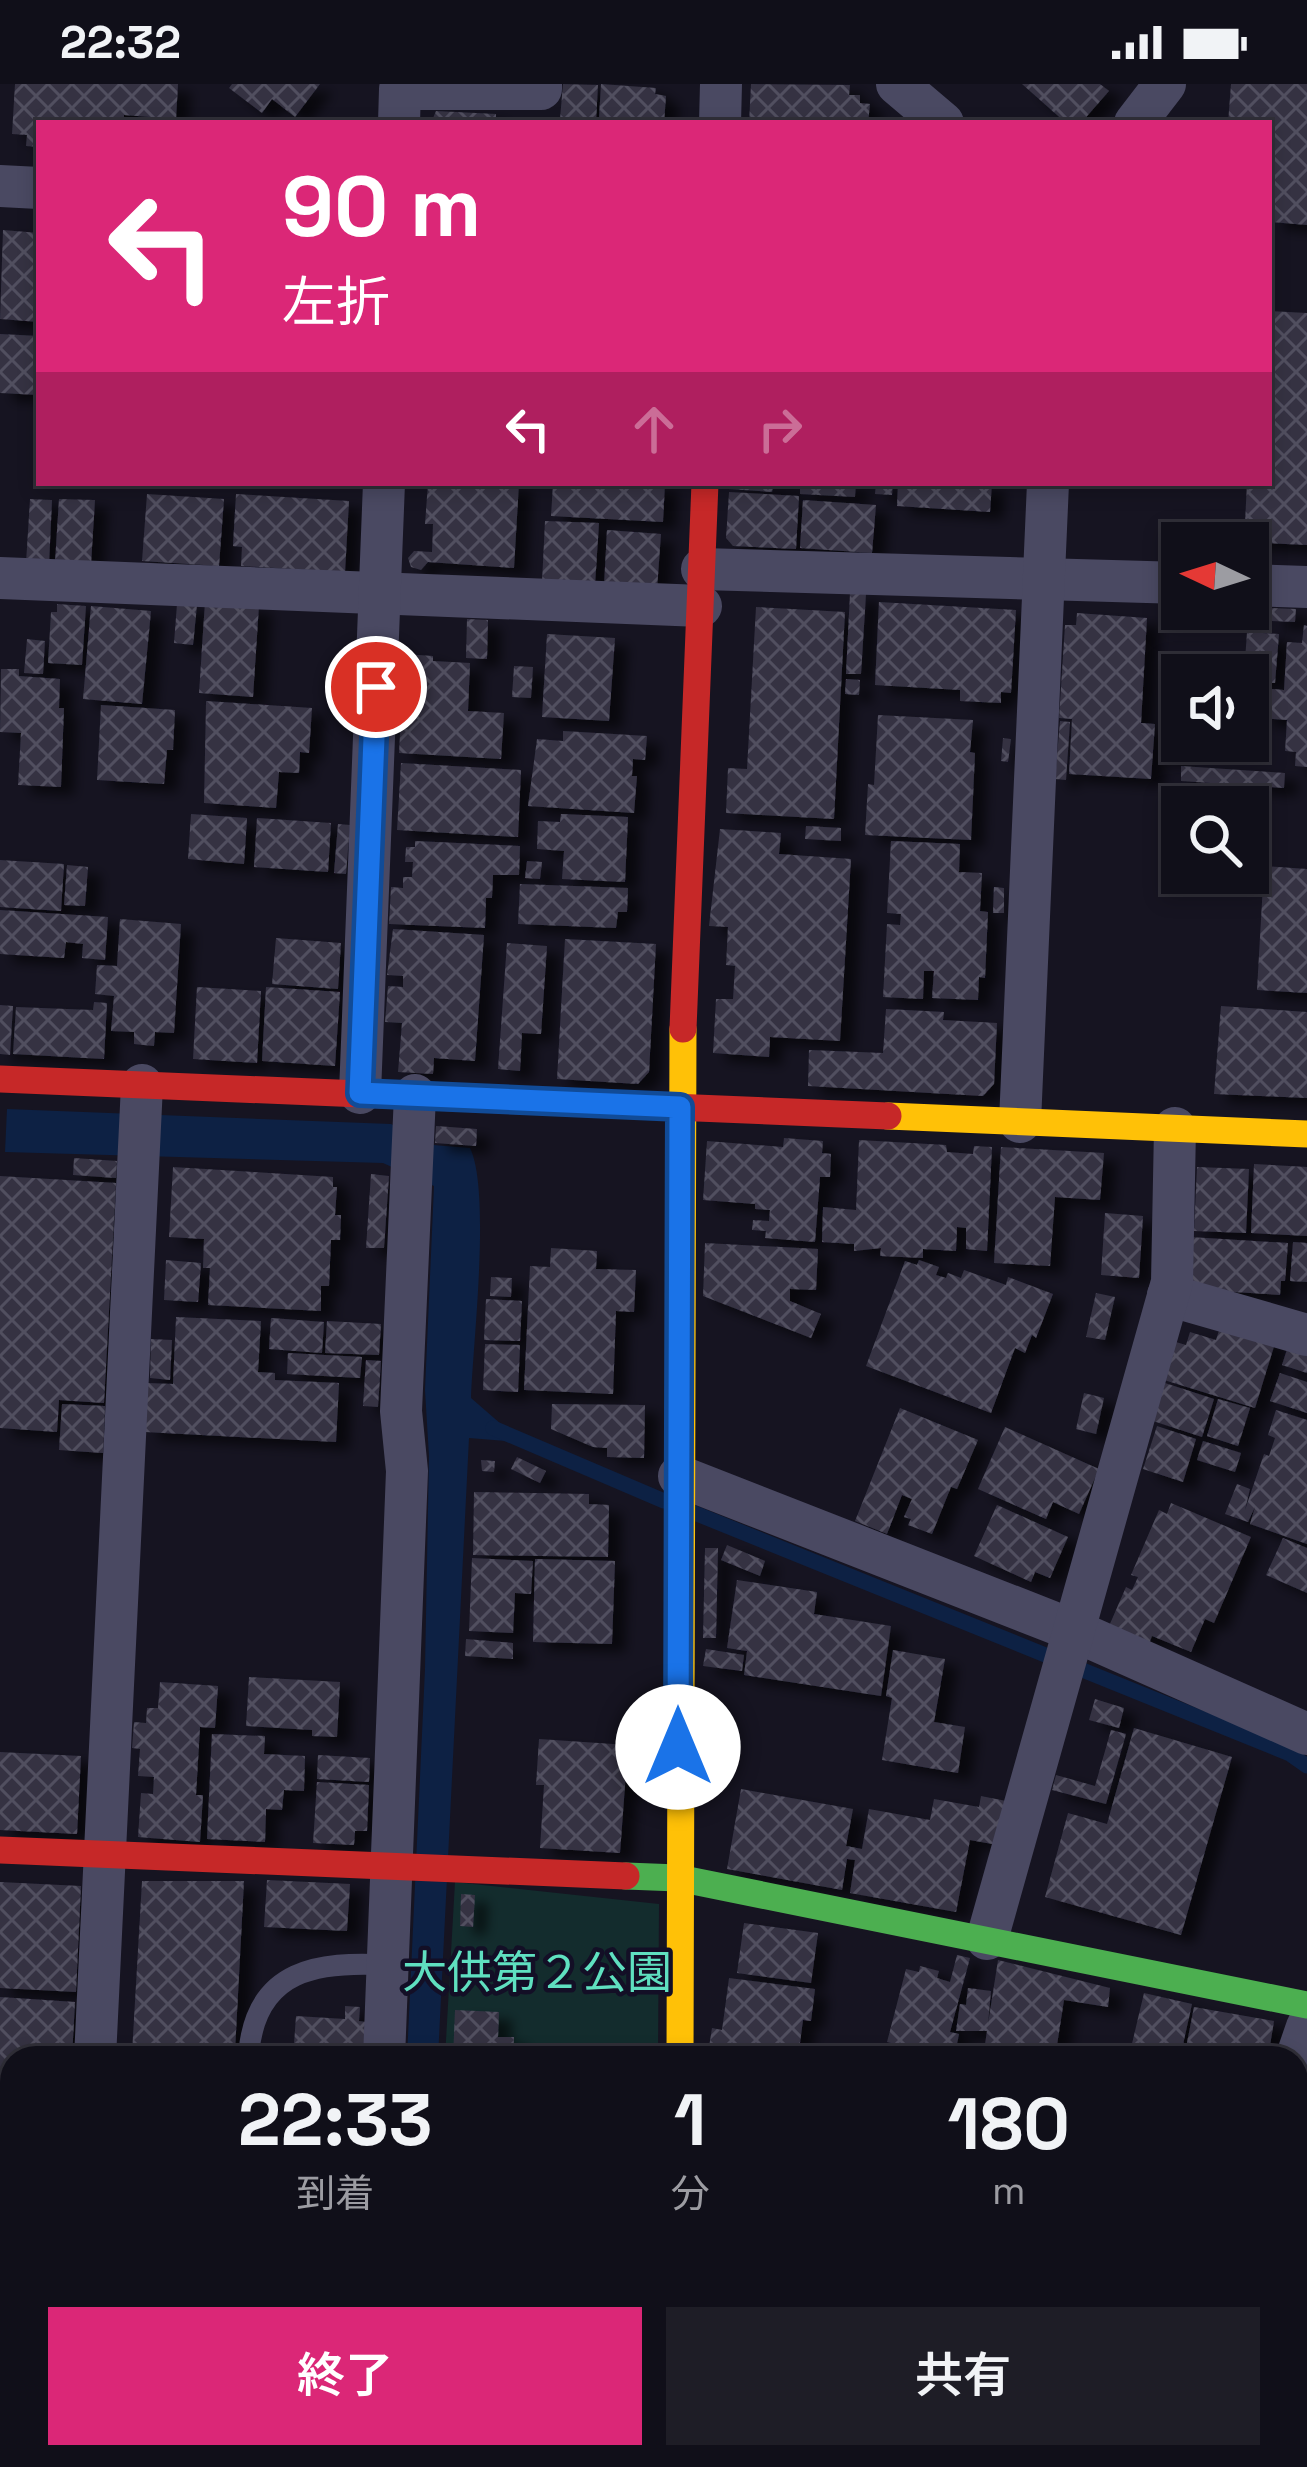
<!DOCTYPE html>
<html lang="ja">
<head>
<meta charset="utf-8">
<style>
  :root { --surface:#100f19; --page:#1e1d26; --text:#f1f3f6; --muted:#9c9ca2; --line:#302f38; --accent:#db2777 }
  body { margin:0; font-family:"Space Grotesk","Noto Sans JP",sans-serif; background:var(--page); color:var(--text); height:100vh; display:flex; flex-direction:column; font-size:45px; white-space:nowrap }
  * { box-sizing:border-box; margin:0 }
  p { font-size:39px; color:var(--muted) }
  .icon { flex:none; width:66px; height:66px; fill:none; stroke:currentColor; stroke-width:2; stroke-linecap:round; stroke-linejoin:round }
  .map { position:relative; flex:1; overflow:hidden }
  .side { position:absolute; left:0px; top:1962px; width:1308px; height:423px; display:flex; flex-direction:column; background:var(--surface); border-radius:36px 36px 0 0; box-shadow:0 6px 18px #0003,0 0 0 3px var(--line) }
  .side>* { flex:none }
  .guide { position:absolute; left:36px; top:36px; width:1236px; height:366px; border-radius:0px; box-shadow:0 6px 18px #0003,0 0 0 3px var(--line); background:#db2777; color:#fff; overflow:hidden }
  .needle { width:78px; rotate:274deg }
  .tools { position:absolute; left:1161px; top:438px; display:grid; gap:24px }
  .tools a { display:grid; place-items:center; width:108px; height:108px; border-radius:0px; background:var(--surface); box-shadow:0 6px 18px #0003,0 0 0 3px var(--line); font-size:60px }
  .pin { position:absolute; display:grid; place-items:center; width:102px; height:102px; color:#fff; margin:-51px; border:6px solid #fff; border-radius:50%; box-shadow:0 3px 12px #0007 }
  .me { position:absolute; width:132px; margin:-66px; rotate:0deg; stroke-linejoin:round; filter:drop-shadow(0 0 9px #0008) }
  .turn { display:flex; align-items:center; gap:42px; height:252px; padding:0 48px; font-size:54px }
  .turn .icon { width:156px; height:156px; stroke-width:2.5 }
  .turn b { display:block; font-size:84px; line-height:102px }
  .lanes { display:flex; align-items:center; height:114px; padding:0 48px; background:#0003; justify-content:center; gap:60px; direction:ltr }
  .lanes .off { opacity:.35 }
  .eta { display:flex; justify-content:space-evenly; align-items:center; height:204px; text-align:center }
  .eta b { font-size:72px; font-weight:600; line-height:84px }
  .primary-button { display:flex; gap:24px; margin-top:auto; padding:24px 48px }
  .primary-button a { flex:1; height:138px; border-radius:0px; background:var(--accent); color:#fff; font-size:48px; font-weight:600; line-height:138px; text-align:center }
  .primary-button a+a { background:var(--page); color:var(--text) }
  .status { display:flex; justify-content:space-between; align-items:center; height:84px; padding:0 60px; background:var(--surface); direction:ltr }
  .status svg { height:33px; fill:currentColor }
  .map>svg:first-child { display:block }
  .green { fill:#132c2d }
  .water { fill:#0d2144 }
  .lines { fill:none; stroke-linecap:round; stroke-linejoin:round }
  .stream { stroke:#0d2144; stroke-width:15 }
  .building { fill:url(#building-cross-hatch); filter:url(#shadow) }
  .lane { stroke:#4a4962; stroke-width:21 }
  .street { stroke:#4a4962; stroke-width:42 }
  .fast { stroke:#4caf50; stroke-width:27 }
  .slow { stroke:#ffc107; stroke-width:27 }
  .jam { stroke:#c62828; stroke-width:27 }
  .route-casing { stroke:#114b97; stroke-width:30 }
  .route { stroke:#1a73e8; stroke-width:21 }
  .labels { text-anchor:middle; stroke-width:9; stroke-linejoin:round; paint-order:stroke }
  .park-label { font-size:45px; fill:#5fe0c0; stroke:#130f26 }
</style>
</head>
<body>
<div class="status"><b>22:32</b><svg viewBox="0 0 49 12"><path d="M0 12V9h3v3zM5 12V6h3v6zM10 12V3h3v9zM15 12V0h3v12zM26 1h20v11H26zM47 4h2v5h-2z"/></svg></div>
<div class="map">
<svg width="1307" height="2383" viewBox="0 0 1307 2383">
  <defs>
    <pattern id="building-cross-hatch" width="8" height="8" patternUnits="userSpaceOnUse" patternTransform="scale(3)"><rect width="8" height="8" fill="#343243"/><path d="M0 0l8 8M0 8l8-8" fill="none" stroke="#514f5f"/></pattern>
    <filter id="shadow"><feDropShadow dx="13" dy="8" stdDeviation="6" flood-color="#0009"/></filter>
  </defs>
  <rect width="100%" height="100%" fill="#161421"/>
  <!-- green -->
  <path class="green" d="M455,1798L659,1820L658,1974H445Z"/>
  <!-- water -->
  <path class="water" d="M7,1025L391,1040L433,1061L470,1064C491,1107 473,1259 471,1314L509,1347L506,1357L469,1354L438,1974H407L425,1585L429,1372L425,1306L434,1102L383,1079L5,1068Z"/>
  <g class="lines">
    <!-- stream -->
    <g class="stream">
      <path d="M493,1344L664,1417"/>
      <path d="M692,1428L1290,1670L1307,1682"/>
    </g>
  </g>
  <!-- building -->
  <g class="building">
    <path d="M15,0H178L176,35L124,31V39H39V63L26,62L27,51L12,50Z"/>
    <path d="M232,0H320L295,33L272,15L262,29L229,4Z"/>
    <path d="M563,0L598,1L596,38L560,35Z"/>
    <path d="M601,0L656,4L655,10L666,12L664,39L599,35Z"/>
    <path d="M751,0L850,1L849,11H860V19L870,20L868,39H749Z"/>
    <path d="M1022,0H1100L1109,7L1081,39H1066Z"/>
    <path d="M1231,0H1307V141L1271,138L1275,94H1269V39H1228Z"/>
    <path d="M436,27L496,30V39H431Z"/>
    <path d="M3,146L39,149V238L0,235Z"/>
    <path d="M1269,227L1307,229V461L1244,458L1247,399H1269Z"/>
    <path d="M0,250L39,252V311L0,309Z"/>
    <path d="M428,399H519L514,484L428,478L421,486L411,483L408,474L414,467L432,468L433,440H425Z"/>
    <path d="M553,399H665L663,438L551,432Z"/>
    <path d="M729,399H792V405L773,404L772,408L728,405Z"/>
    <path d="M800,399H856L855,413L800,410Z"/>
    <path d="M876,399H893L892,411L875,410Z"/>
    <path d="M898,399H992L990,428L897,422Z"/>
    <path d="M729,408L799,412L796,465L733,462L726,454Z"/>
    <path d="M147,410L224,415L219,482L142,477Z"/>
    <path d="M236,410L349,417L345,488L241,482L242,463L233,462Z"/>
    <path d="M30,415L52,416L49,480L26,479Z"/>
    <path d="M59,415L95,416L91,480L55,479Z"/>
    <path d="M803,416L876,421L872,469L800,464Z"/>
    <path d="M545,437L599,439L595,501L542,498Z"/>
    <path d="M607,446L661,450L657,505L604,502Z"/>
    <path d="M850,509L866,510L861,590H846Z"/>
    <path d="M205,518L259,521L253,613L199,609Z"/>
    <path d="M879,518L1016,526L1011,609L1001,608V619L960,617V606L875,601Z"/>
    <path d="M57,520L86,522L82,581L48,579L51,528H57Z"/>
    <path d="M177,520L197,521L193,561L174,559Z"/>
    <path d="M91,522L151,527L142,620L83,615Z"/>
    <path d="M756,523L845,528L834,735L726,729L728,684L747,685Z"/>
    <path d="M1272,524L1296,525L1295,538L1271,537Z"/>
    <path d="M1077,529L1147,534L1141,639L1155,640L1151,695L1069,690L1072,635L1059,634L1065,541H1076Z"/>
    <path d="M467,535L488,536L487,575L466,574Z"/>
    <path d="M1304,541L1307,542V683L1295,682L1296,668L1285,667L1287,636L1259,634L1262,604L1284,606L1287,558L1302,559Z"/>
    <path d="M1247,548L1279,550L1275,599L1248,598V591H1244Z"/>
    <path d="M547,550L615,554L609,637L542,633Z"/>
    <path d="M27,555L45,557L43,590L24,589Z"/>
    <path d="M404,570L433,572V577L470,579L468,627L504,629L501,675L399,669Z"/>
    <path d="M514,582L533,583L531,614L512,613Z"/>
    <path d="M1,585H19V592L60,595L59,624H64L61,703L18,701L21,649L0,648Z"/>
    <path d="M846,595L860,596L859,611L845,610Z"/>
    <path d="M1163,614L1179,615L1175,673L1158,672Z"/>
    <path d="M206,617L312,624L309,669L300,668L299,689L279,688L276,724L204,719Z"/>
    <path d="M101,621L175,626L173,666H167L164,700L97,696Z"/>
    <path d="M878,631L973,636L970,668L975,669L971,756L865,751L868,700L874,701Z"/>
    <path d="M1060,637L1070,638L1066,696L1055,695Z"/>
    <path d="M563,647L647,652L645,676L633,675L632,692H637L634,729L528,722L537,655L563,657Z"/>
    <path d="M1003,654L1011,655L1008,678L1001,677Z"/>
    <path d="M401,679L521,686L518,753L397,746Z"/>
    <path d="M1181,682L1285,689L1284,704L1181,697Z"/>
    <path d="M191,730L247,734L244,780L188,775Z"/>
    <path d="M561,730L628,733L625,798L562,795L564,767L537,765L538,737L560,738Z"/>
    <path d="M257,734L331,739L328,788L254,783Z"/>
    <path d="M338,740L350,741L346,790L334,789Z"/>
    <path d="M806,742L841,744V757L805,755Z"/>
    <path d="M720,745L781,749L779,770L851,775L840,957L770,953L769,973L713,969L716,915H733L735,882L726,881L728,843L709,842Z"/>
    <path d="M415,757L520,762L519,791H493L492,814H486L485,844L389,840L391,803L403,804V793H412L413,778H405L406,763H415Z"/>
    <path d="M891,757L960,760L959,788L982,789L980,827L988,828L985,894L979,893L978,916L932,914L934,887H924L923,915L883,913L887,840L900,841L901,830L887,829Z"/>
    <path d="M0,776L64,780L61,827L0,823Z"/>
    <path d="M527,777L542,778L540,795L525,794Z"/>
    <path d="M67,781L88,783L85,822L64,821Z"/>
    <path d="M1264,782L1307,785V909L1257,906Z"/>
    <path d="M520,800L628,804L627,828H618L616,844L518,840Z"/>
    <path d="M994,803L1004,804V829H993Z"/>
    <path d="M0,826L108,833L105,876L82,874L83,860L66,858L64,874L0,870Z"/>
    <path d="M120,835L181,840L174,949L155,948L154,962L134,960V948L111,947L114,912L95,910L97,881L117,882Z"/>
    <path d="M393,845L484,851L475,977L434,974L433,990L398,988L402,939L385,938L388,902L403,903V892L387,891Z"/>
    <path d="M276,854L341,859L338,905L272,900Z"/>
    <path d="M565,855L656,860L649,988L638,1000L557,995Z"/>
    <path d="M507,859L547,862L541,950L522,949L520,987L498,985Z"/>
    <path d="M197,903L261,907L257,979L193,975Z"/>
    <path d="M266,903L340,908L335,982L262,977Z"/>
    <path d="M94,918L107,919L104,975L13,970L16,923L93,926Z"/>
    <path d="M0,921L13,922L10,971L0,970Z"/>
    <path d="M1221,922L1307,928V1014L1214,1010Z"/>
    <path d="M886,925L944,928L943,936L997,939L994,1000L983,1012L808,1002L809,966L883,969Z"/>
    <path d="M436,1042L477,1045L476,1062L435,1059Z"/>
    <path d="M784,1054L823,1057L822,1069L831,1070L830,1093H820L815,1158L765,1154L766,1147L752,1146L753,1136L769,1137L770,1126L755,1125V1120L703,1116L707,1057L783,1063Z"/>
    <path d="M859,1056L946,1061L947,1068L973,1070L974,1062L992,1063L987,1167L966,1165V1144L957,1143L956,1167L923,1165V1174L880,1172L881,1164L854,1167V1160L822,1158L823,1123L856,1126Z"/>
    <path d="M1001,1063L1104,1069L1100,1116L1055,1113L1050,1182L994,1179Z"/>
    <path d="M74,1074L117,1077L116,1094L73,1091Z"/>
    <path d="M1254,1080L1307,1083V1152L1251,1149Z"/>
    <path d="M173,1083L333,1093V1103H337L335,1131H341L340,1156H331L329,1202H321V1227L208,1221L210,1184H203L204,1155L169,1153Z"/>
    <path d="M1197,1083L1249,1085L1246,1149L1194,1147Z"/>
    <path d="M371,1090L389,1092L384,1164H366Z"/>
    <path d="M0,1092L116,1099L104,1319L59,1316L57,1348L0,1344Z"/>
    <path d="M1105,1129L1143,1132L1139,1194L1101,1191Z"/>
    <path d="M1190,1153L1288,1159L1285,1197H1281L1280,1211L1186,1205Z"/>
    <path d="M1293,1158L1307,1159V1198L1290,1197Z"/>
    <path d="M705,1159L818,1165L816,1206L790,1205V1217L821,1230L811,1254L703,1212Z"/>
    <path d="M551,1164L597,1167L596,1185L636,1186L634,1228L616,1227L613,1310L524,1306L530,1182L550,1183Z"/>
    <path d="M166,1176L201,1179L198,1218L164,1216Z"/>
    <path d="M919,1176L939,1183L936,1191L946,1194L948,1189L961,1194L964,1186L1006,1201L1008,1193L1053,1210L1036,1254L1032,1251L1025,1269L1015,1264L991,1329L866,1282L905,1177L917,1181Z"/>
    <path d="M491,1193L512,1194L511,1213L490,1212Z"/>
    <path d="M1096,1209L1115,1213L1105,1256L1086,1253Z"/>
    <path d="M486,1215L522,1217L520,1257L484,1256Z"/>
    <path d="M176,1233L261,1237L258,1288L275,1289V1296L339,1299L336,1358L145,1348L148,1299L173,1300Z"/>
    <path d="M271,1234L324,1238L322,1269L269,1265Z"/>
    <path d="M327,1237L381,1240L379,1271L325,1269Z"/>
    <path d="M1221,1240L1276,1256L1255,1324L1164,1296L1176,1258L1186,1261L1190,1248L1216,1256Z"/>
    <path d="M1291,1253L1307,1258V1289L1282,1281Z"/>
    <path d="M151,1255L172,1256L170,1296L150,1294Z"/>
    <path d="M485,1260L520,1261L518,1308L483,1306Z"/>
    <path d="M288,1269L362,1273L360,1294L287,1290Z"/>
    <path d="M366,1276L381,1277L378,1323L363,1322Z"/>
    <path d="M1280,1289L1307,1298V1329L1270,1317Z"/>
    <path d="M1165,1299L1214,1315L1202,1353L1153,1337Z"/>
    <path d="M1084,1309L1104,1314L1096,1350L1076,1345Z"/>
    <path d="M1218,1315L1250,1324L1238,1362L1207,1352Z"/>
    <path d="M62,1320L105,1322L103,1369L59,1366Z"/>
    <path d="M552,1320L645,1321L644,1374L607,1373V1364L593,1363L551,1345Z"/>
    <path d="M900,1324L978,1356L957,1405L951,1403L932,1450L908,1441L911,1435L904,1433L912,1415L902,1411L887,1450L855,1437Z"/>
    <path d="M1276,1326L1307,1336V1460L1250,1440L1255,1423L1248,1438L1225,1430L1237,1400L1250,1405L1245,1426L1264,1370L1269,1372L1275,1354L1268,1351Z"/>
    <path d="M1157,1342L1196,1355L1183,1398L1143,1385Z"/>
    <path d="M1005,1343L1099,1385L1079,1430L1053,1418L1046,1435L978,1405Z"/>
    <path d="M1203,1357L1241,1369L1235,1388L1197,1376Z"/>
    <path d="M517,1373L546,1387L540,1399L511,1385Z"/>
    <path d="M481,1376L495,1377L494,1388L482,1387Z"/>
    <path d="M474,1408L589,1410V1420L609,1421L608,1473L473,1471Z"/>
    <path d="M1171,1419L1251,1453L1214,1539L1205,1535L1191,1568L1152,1552L1149,1560L1109,1542L1126,1503L1132,1506L1138,1493L1131,1491L1159,1426L1167,1430Z"/>
    <path d="M997,1421L1068,1453L1050,1494L1035,1488L1031,1498L974,1472Z"/>
    <path d="M1283,1454L1307,1464V1509L1266,1491Z"/>
    <path d="M727,1461L765,1477L760,1492L721,1476Z"/>
    <path d="M705,1464H718L716,1554H703Z"/>
    <path d="M472,1474L533,1477L531,1510L515,1509L513,1549L469,1547Z"/>
    <path d="M535,1475L615,1477L612,1560L533,1558Z"/>
    <path d="M737,1496L817,1508L814,1530L891,1542L881,1612L744,1591L747,1567L727,1564Z"/>
    <path d="M466,1555L513,1559V1575L465,1572Z"/>
    <path d="M706,1565L744,1571L742,1587L703,1582Z"/>
    <path d="M893,1566L945,1575L934,1638L965,1643L958,1689L882,1676L892,1614L886,1612Z"/>
    <path d="M249,1593L340,1598L337,1653L312,1652V1646L246,1642Z"/>
    <path d="M160,1598L218,1602L215,1644L200,1643L196,1711H203L200,1758L138,1753L141,1709L153,1710L154,1693L138,1692L140,1665L132,1664L134,1638L146,1639L147,1624H158Z"/>
    <path d="M1095,1615L1124,1624L1119,1644L1089,1636Z"/>
    <path d="M1134,1644L1232,1673L1181,1851L1045,1813L1068,1729L1107,1740Z"/>
    <path d="M1111,1646L1126,1650L1106,1720L1052,1706L1056,1691L1095,1702Z"/>
    <path d="M212,1650L265,1652L264,1670L305,1672L304,1707L284,1706L282,1726L266,1725L265,1758L207,1755Z"/>
    <path d="M539,1655L628,1661L620,1769L540,1764L544,1701H536Z"/>
    <path d="M0,1668L81,1672L77,1750L0,1746Z"/>
    <path d="M318,1671L370,1674L369,1698L317,1695Z"/>
    <path d="M317,1698L369,1701L367,1747H355L354,1761L313,1759Z"/>
    <path d="M741,1705L853,1725L846,1762L862,1765L869,1725L930,1736L934,1715L979,1723L981,1712L1011,1718L1003,1762L970,1756L956,1828L850,1809L855,1776L847,1775L842,1806L727,1785Z"/>
    <path d="M267,1796L350,1800L347,1847L264,1843Z"/>
    <path d="M142,1797H244L235,1967L221,1966V1974L132,1969Z"/>
    <path d="M0,1798L81,1802L76,1908L0,1904Z"/>
    <path d="M461,1810L475,1811L473,1843L460,1842Z"/>
    <path d="M744,1839L818,1849L811,1899L737,1889Z"/>
    <path d="M957,1871L970,1874L950,1948L959,1950L955,1970L944,1967L943,1973L887,1958L906,1885L919,1888L920,1882L939,1887L937,1894L950,1898Z"/>
    <path d="M998,1876L1110,1904L1108,1923L1064,1916L1055,1974H983L987,1947H956L960,1920L966,1921L968,1904L991,1907L988,1940Z"/>
    <path d="M729,1894L815,1905L811,1937L803,1936L798,1974H718L719,1964L709,1963L712,1944L722,1946Z"/>
    <path d="M1144,1909L1192,1920L1180,1974H1134L1135,1969L1130,1968Z"/>
    <path d="M0,1913L75,1918L72,1974H12V2025L0,2024Z"/>
    <path d="M345,1922L360,1923L359,1937L366,1938L364,1974H293L296,1932L345,1935Z"/>
    <path d="M1194,1923L1274,1937L1268,1974L1199,1970L1198,1974H1184Z"/>
    <path d="M455,1926L499,1928L498,1953H514L513,1974H453Z"/>
    <path d="M886,1964L919,1972V1974H883Z"/>
    <path d="M0,2206L12,2207V2281L0,2280Z"/>
    <path d="M1296,2226L1307,2231L1306,2365L1296,2361Z"/>
    <path d="M0,2311L12,2312V2343L0,2342Z"/>
    <path d="M262,2373H335L334,2383H262Z"/>
    <rect x="438" y="2373" width="56" height="10"/>
    <path d="M744,2373H798L797,2383H744Z"/>
    <path d="M1246,2373H1271L1295,2383H1242Z"/>
  </g>
  <g class="lines">
    <!-- lane -->
    <path class="lane" d="M249,1967C257,1885 318,1877 388,1881"/>
    <!-- street -->
    <g class="street">
      <path d="M897,0L943,39"/>
      <path d="M399,39L400,5H541V0"/>
      <path d="M720,39L721,0"/>
      <path d="M1135,39L1165,0"/>
      <path d="M0,102L39,104"/>
      <path d="M702,485L1182,499"/>
      <path d="M0,494L701,522"/>
      <path d="M1248,501L1307,503"/>
      <path d="M360,1009L384,399"/>
      <path d="M1020,1038L1048,399"/>
      <path d="M1168,1211L1307,1251"/>
      <path d="M679,1392L1075,1547L1307,1650"/>
      <path d="M987,1855L1172,1198L1175,1044"/>
      <path d="M95,1974L142,1001"/>
      <path d="M384,1974L407,1387L401,1327L415,1011"/>
      <path d="M1296,1975L1307,1943"/>
      <path d="M1296,2173L1307,2179"/>
      <path d="M0,2179L12,2180"/>
      <path d="M143,2383L144,2373"/>
      <path d="M367,2383V2373"/>
      <path d="M674,2383V2373"/>
      <path d="M1152,2383L1155,2373"/>
    </g>
    <!-- fast -->
    <path class="fast" d="M626,1792L678,1794L1307,1921"/>
    <!-- slow -->
    <g class="slow">
      <path d="M888,1032L1307,1050"/>
      <path d="M680,1974L683,945"/>
    </g>
    <!-- jam -->
    <g class="jam">
      <path d="M683,945L705,399"/>
      <path d="M0,995L888,1032"/>
      <path d="M0,1766L626,1792"/>
    </g>
  </g>
  <g class="lines">
    <!-- route casing -->
    <g class="route-casing">
      <path id="route" d="M376,603L360,1009L680,1023L678,1663"/>
    </g>
    <!-- route -->
    <use href="#route" class="route"/>
  </g>
  <g class="labels">
    <!-- park labels -->
    <g class="park-label">
      <text x="537" y="1904">大供第２公園</text>
    </g>
  </g>
</svg>
<div class="tools">
<a><svg class="needle" viewBox="-14 -14 28 28"><path d="M0-13l5 13h-10z" fill="#e53935"/><path d="M0 13l5-13h-10z" fill="#9c9ca2"/></svg></a>
<a><svg class="icon" aria-label="sound" viewBox="0 0 24 24"><path d="M4 9h4l5-4v14l-5-4H4zM17 9q2 3 0 6"/></svg></a>
<a><svg class="icon" aria-label="search" viewBox="0 0 24 24"><circle cx="10" cy="10" r="6"/><path d="M15 15l6 6"/></svg></a>
</div>
<div class="pin" style="left:376px;top:603px;background:#d93025"><svg class="icon" aria-label="arrive" viewBox="0 0 24 24"><path d="M6 21V4h12l-3 4 3 4H6"/></svg></div>
<svg class="me" style="left:678px;top:1663px" viewBox="-20 -20 40 40"><circle r="19" fill="#fff"/><path d="M0-13L10 11 0 6-10 11z" fill="#1a73e8"/></svg>
<div class="guide">
<div class="turn"><svg class="icon" aria-label="left" viewBox="0 0 24 24"><path d="M17 20v-9H6M10 6l-5 5 5 5"/></svg><div><b>90 m</b>左折</div></div>
<div class="lanes"><svg class="icon" aria-label="left" viewBox="0 0 24 24"><path d="M17 20v-9H6M10 6l-5 5 5 5"/></svg><svg class="icon off" aria-label="ahead" viewBox="0 0 24 24"><path d="M12 20V5M6 11l6-6 6 6"/></svg><svg class="icon off" aria-label="right" viewBox="0 0 24 24"><path d="M7 20v-9h11M14 6l5 5-5 5"/></svg></div>
</div>
<section class="side">
<div class="eta">
<div><b>22:33</b><p>到着</p></div>
<div><b>1</b><p>分</p></div>
<div><b>180</b><p>m</p></div>
</div>
<div class="primary-button"><a>終了</a><a>共有</a></div>
</section>
</div>
</body>
</html>
